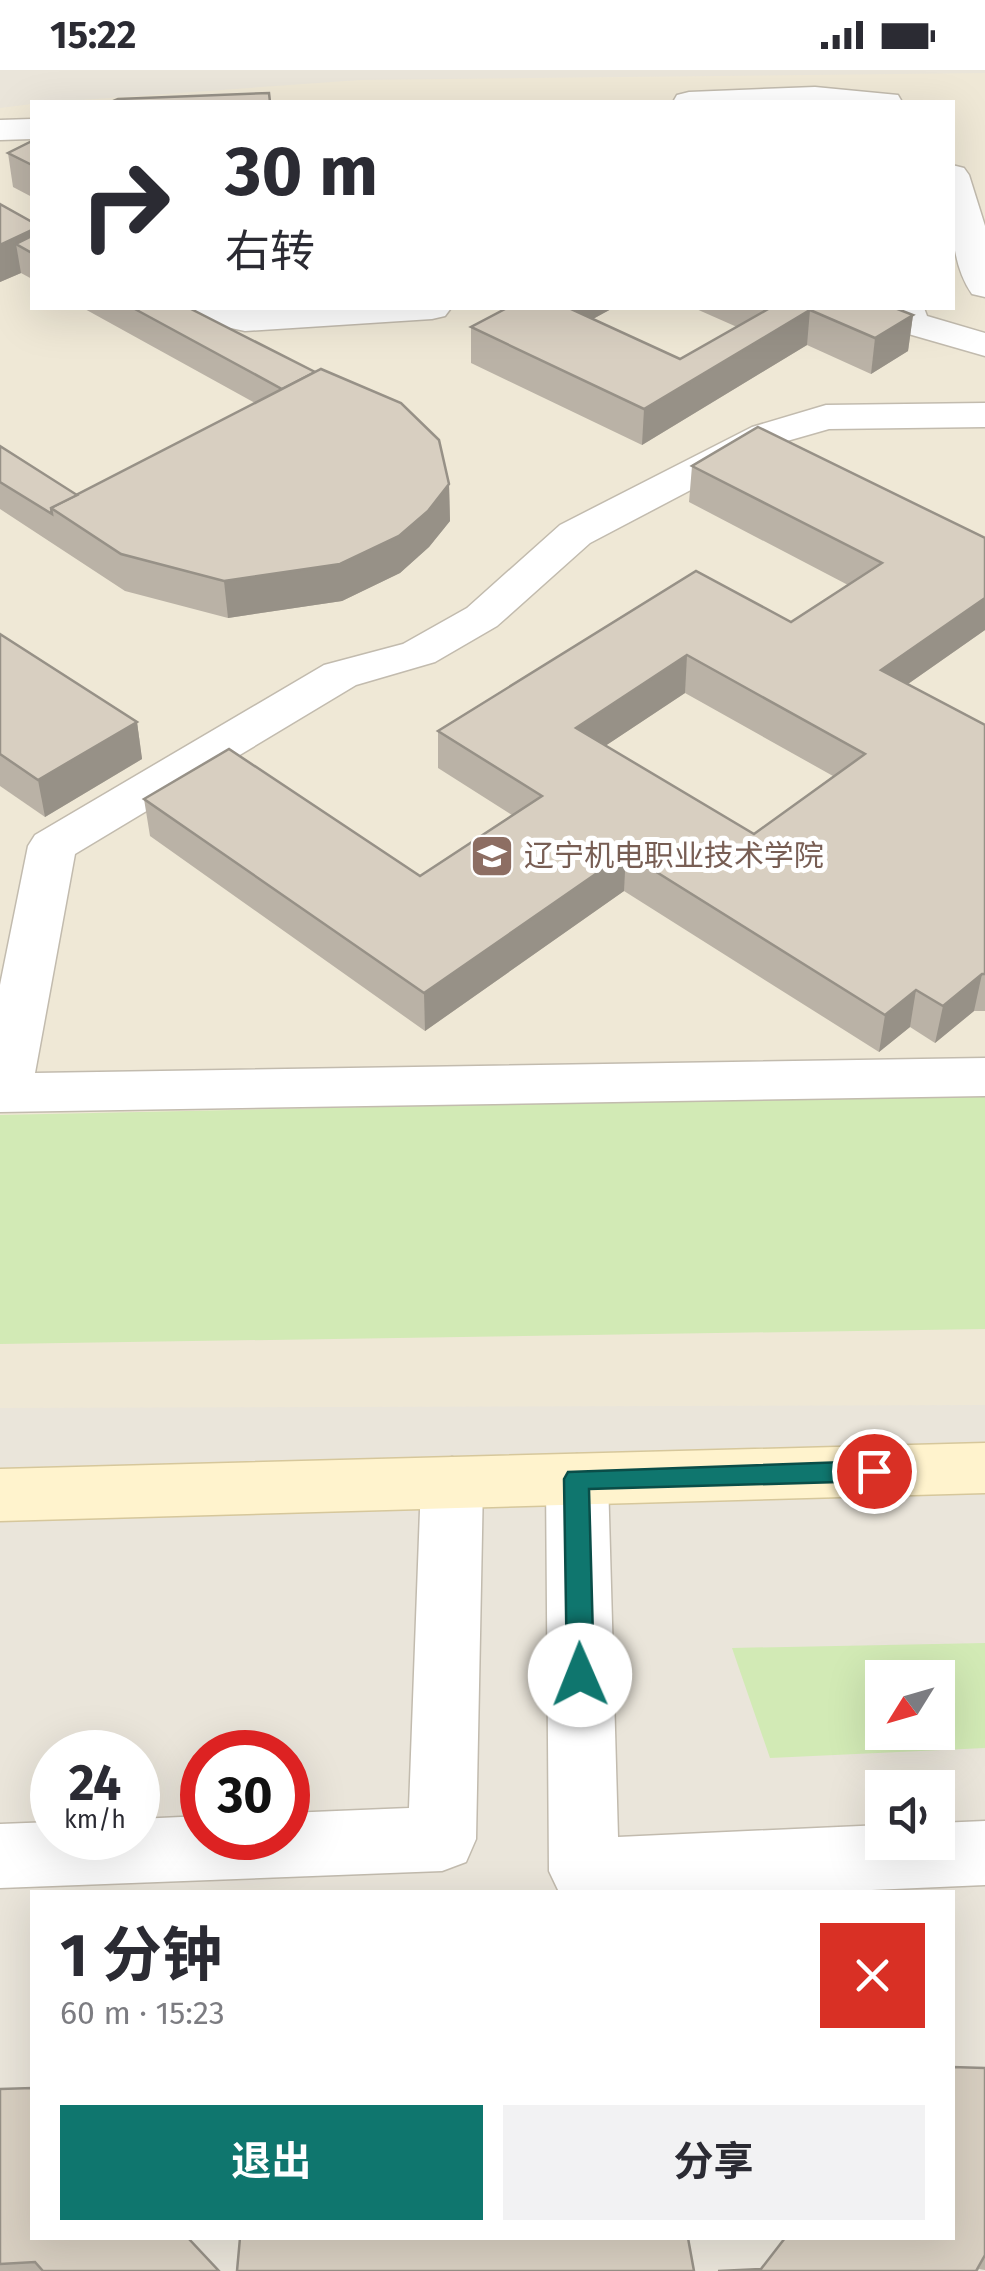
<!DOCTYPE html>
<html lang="zh">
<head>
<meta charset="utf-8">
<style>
  :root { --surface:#fff; --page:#f2f2f3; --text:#2b2b33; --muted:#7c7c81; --accent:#0f766e }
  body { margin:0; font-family:"Fira Sans","Noto Sans SC",sans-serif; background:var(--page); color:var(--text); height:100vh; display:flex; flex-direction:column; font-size:38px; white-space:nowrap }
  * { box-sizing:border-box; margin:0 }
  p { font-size:32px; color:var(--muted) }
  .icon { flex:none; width:55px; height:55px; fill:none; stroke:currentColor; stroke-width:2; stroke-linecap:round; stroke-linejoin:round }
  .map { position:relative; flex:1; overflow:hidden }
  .sheet { position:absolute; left:30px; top:1820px; width:925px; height:350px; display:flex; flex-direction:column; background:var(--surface); border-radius:0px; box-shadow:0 10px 40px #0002 }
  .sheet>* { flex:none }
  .hud { position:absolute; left:30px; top:30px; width:925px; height:210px; border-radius:0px; box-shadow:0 10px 40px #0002; background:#fff; color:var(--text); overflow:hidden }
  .needle { width:65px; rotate:233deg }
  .fabs { position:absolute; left:865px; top:1590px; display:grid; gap:20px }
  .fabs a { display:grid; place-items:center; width:90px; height:90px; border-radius:0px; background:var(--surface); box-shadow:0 10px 40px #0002; font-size:50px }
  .speed { position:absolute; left:30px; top:1660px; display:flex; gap:20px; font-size:50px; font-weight:700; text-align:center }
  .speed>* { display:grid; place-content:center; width:130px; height:130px; border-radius:50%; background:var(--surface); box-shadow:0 10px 40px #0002; line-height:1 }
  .speed small { font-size:25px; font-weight:400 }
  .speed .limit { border:15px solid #d22; background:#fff; color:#111 }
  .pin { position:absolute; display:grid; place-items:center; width:85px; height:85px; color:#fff; margin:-42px; border:5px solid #fff; border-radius:50%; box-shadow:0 2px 10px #0007 }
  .me { position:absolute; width:110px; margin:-55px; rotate:359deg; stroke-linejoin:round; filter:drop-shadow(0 0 8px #0008) }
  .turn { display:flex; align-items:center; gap:35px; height:210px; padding:0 30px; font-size:45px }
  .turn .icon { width:130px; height:130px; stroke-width:2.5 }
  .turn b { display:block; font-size:70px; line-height:85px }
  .round { display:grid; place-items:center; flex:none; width:105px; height:105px; border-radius:0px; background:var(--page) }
  .overview { display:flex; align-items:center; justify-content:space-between; height:170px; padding:0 30px }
  h1 { font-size:60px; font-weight:700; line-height:75px }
  .cta { display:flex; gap:20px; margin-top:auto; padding:20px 30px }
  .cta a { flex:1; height:115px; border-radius:0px; background:var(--accent); color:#fff; font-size:40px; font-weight:700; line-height:115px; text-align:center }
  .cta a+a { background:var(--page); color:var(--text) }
  .status { display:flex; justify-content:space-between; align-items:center; height:70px; padding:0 50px; background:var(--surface); direction:ltr }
  .status svg { height:28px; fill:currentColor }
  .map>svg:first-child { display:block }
  .residential { fill:#eae5da; fill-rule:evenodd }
  .education { fill:#efe8d6 }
  .green { fill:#d2eab5; fill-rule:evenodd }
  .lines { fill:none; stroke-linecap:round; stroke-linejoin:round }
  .street-casing { stroke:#c2bbae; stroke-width:3 }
  .secondary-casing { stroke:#d6c79b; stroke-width:3 }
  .street { fill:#fff; fill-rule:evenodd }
  .secondary { fill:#fff3cd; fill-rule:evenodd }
  .wall { fill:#bab2a6; fill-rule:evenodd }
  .shaded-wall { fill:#979187 }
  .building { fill:#d8cfc1; stroke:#979187; stroke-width:2.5; fill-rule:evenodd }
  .route { fill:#0f766e; stroke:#0a4d48; stroke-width:2.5 }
  .labels { text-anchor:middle; stroke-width:10; stroke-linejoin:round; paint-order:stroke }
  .education-label { font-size:30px; fill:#785e54; stroke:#fff; text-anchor:start }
</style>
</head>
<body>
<div class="status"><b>15:22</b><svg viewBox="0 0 49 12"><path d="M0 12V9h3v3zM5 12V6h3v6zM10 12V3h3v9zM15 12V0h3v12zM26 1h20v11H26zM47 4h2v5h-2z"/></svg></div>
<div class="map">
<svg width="985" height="2201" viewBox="0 0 985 2201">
  <rect width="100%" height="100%" fill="#f6f3ec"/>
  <!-- residential -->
  <path class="residential" d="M0,0H985V2201H0ZM32,32H952V238H32ZM882,1608H938V1662H882ZM52,1682H138V1768H52ZM202,1682H288V1768H202ZM882,1718H938V1772H882ZM32,1822H952V2168H32Z"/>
  <!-- education -->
  <path class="education" d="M985,3V1335L0,1338V38L32,34V238H952V32H53L360,10Z"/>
  <!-- green -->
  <g class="green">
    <path d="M985,1024V1259L0,1274V1045Z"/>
    <path d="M985,1573V1678L770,1688L732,1578ZM882,1608H938V1662H882Z"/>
  </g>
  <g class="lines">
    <!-- street casing -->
    <g class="street-casing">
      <g id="street">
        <path d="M815,17L898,25L902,32H673L677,25L689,22Z"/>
        <path d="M32,49V69L0,70V50Z"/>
        <path d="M952,95L964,98L969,105L985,156V227L972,224C947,188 952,137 952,95Z"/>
        <path d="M169,238H451L445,246L432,249L245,261L175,246Z"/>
        <path d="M887,238H924L927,246L985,263V286L898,261Z"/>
        <path d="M985,333V357L829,359L780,373L590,473L497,556L435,592L356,615L75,784L35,1003L985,988V1026L0,1042V915L28,776L35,765L324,595L403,574L467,538L560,455L752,357L826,335Z"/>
        <path d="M577,1384L599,1391L608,1409L618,1767L882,1755V1772H938V1753L985,1751V1815L826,1822H559L549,1801L546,1409L555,1391Z"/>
        <path d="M452,1387L474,1395L483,1413L476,1769L466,1792L442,1801L0,1818V1754L52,1752V1768H138V1749L202,1746V1768H288V1743L409,1738L421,1413L430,1395Z"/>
      </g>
    </g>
    <!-- secondary casing -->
    <g class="secondary-casing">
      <path id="secondary" d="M985,1373V1423L0,1451V1399Z"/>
    </g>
    <!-- street -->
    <use href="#street" class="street"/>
    <!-- secondary -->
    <use href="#secondary" class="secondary"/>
  </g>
  <!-- wall -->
  <g class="wall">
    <path d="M32,71V127L13,117L8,83Z"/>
    <path d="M0,134L32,152V209L21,203L0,212Z"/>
    <path d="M83,238H189L449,414L450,451L429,477L400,503L342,531L228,548L125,521L0,439V376L77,425L255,333Z"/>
    <path d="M507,238H613L593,249L680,289L737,257L694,238H895L913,245L908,281L871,304L807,275L642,375L471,293V257Z"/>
    <path d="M692,396L985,468V560L908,614L985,655V941H974L935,973L910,957L879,982L624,821L425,961L150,766L144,729L420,806L512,745L438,698V661L791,552L848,515L689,432ZM685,623L833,706L754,764L605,676Z"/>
    <path d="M0,564L137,652L142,689L45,747L0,716Z"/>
    <path d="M985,1998V2200L979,2199L978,2201H718L761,2199Z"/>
    <path d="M0,2019L219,2201H0Z"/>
  </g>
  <!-- shaded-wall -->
  <g class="shaded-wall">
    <path d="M32,160V183L16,174L21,203L0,212V175Z"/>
    <path d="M558,238H613L558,268Z"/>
    <path d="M810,240L807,275L642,375L644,339Z"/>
    <path d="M913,245L908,281L871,304L875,268Z"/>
    <path d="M449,414L450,451L429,477L400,503L342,531L228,548L224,511Z"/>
    <path d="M985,528V560L875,637L881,600Z"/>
    <path d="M687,585L685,623L575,696L576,658Z"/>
    <path d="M137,652L142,689L45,747L38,710Z"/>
    <path d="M626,783L624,821L425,961L424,923Z"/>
    <path d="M982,904L974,941L935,973L943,936Z"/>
    <path d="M916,920L910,957L879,982L885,945Z"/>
  </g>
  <!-- building -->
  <g class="building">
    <path d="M269,23L270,32H111L118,29Z"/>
    <path d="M32,71V95L8,83Z"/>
    <path d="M0,134L32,152V160L0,175Z"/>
    <path d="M32,166V183L16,174Z"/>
    <path d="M133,238H189L315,302L282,319Z"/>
    <path d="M507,238H569L680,289L770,238H895L913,245L875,268L810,240L644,339L471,257Z"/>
    <path d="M321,299L401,333L439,370L449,414L428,441L399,466L340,494L224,511L121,484L51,438Z"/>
    <path d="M758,357L985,468V528L881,600L985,655V904H982L943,936L916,920L885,945L626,783L424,923L144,729L229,679L420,806L542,726L438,661L696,501L791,552L882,493L692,396ZM687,585L865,684L754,764L576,658Z"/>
    <path d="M0,376L77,425L51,438L52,444L0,412Z"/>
    <path d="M0,564L137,652L38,710L0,684Z"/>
    <path d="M952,1997L985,1998V2185L976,2201H718L761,2199L785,2168H952Z"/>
    <path d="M32,2018V2168H188L219,2201H43L35,2192L0,2194V2019Z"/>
    <path d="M240,2168H688L694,2201H237Z"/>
  </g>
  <!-- route -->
  <path class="route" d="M874,1391L882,1394L886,1401L882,1408L874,1411L589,1419L594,1605L590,1613L580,1617L571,1613L567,1605L564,1409L568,1402Z"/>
  <!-- icons -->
  <defs>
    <g id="university-square" transform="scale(2.25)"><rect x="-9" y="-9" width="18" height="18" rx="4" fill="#8d6e63" stroke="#fff"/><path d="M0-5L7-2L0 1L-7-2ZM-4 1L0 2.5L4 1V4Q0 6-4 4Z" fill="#fff"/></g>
  </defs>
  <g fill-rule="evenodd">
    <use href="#university-square" x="492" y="786"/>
  </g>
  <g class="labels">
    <!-- education labels -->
    <g class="education-label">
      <text x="524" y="796">辽宁机电职业技术学院</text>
    </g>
  </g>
</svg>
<div class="fabs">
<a><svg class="needle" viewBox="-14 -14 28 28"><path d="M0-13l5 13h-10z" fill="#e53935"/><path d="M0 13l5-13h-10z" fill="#7c7c81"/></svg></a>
<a><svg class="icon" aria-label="sound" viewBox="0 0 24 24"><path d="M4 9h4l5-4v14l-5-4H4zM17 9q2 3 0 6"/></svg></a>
</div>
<div class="speed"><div>24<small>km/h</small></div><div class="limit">30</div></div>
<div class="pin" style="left:874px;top:1401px;background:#d93025"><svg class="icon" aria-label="arrive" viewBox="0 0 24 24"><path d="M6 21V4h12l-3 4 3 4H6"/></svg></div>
<svg class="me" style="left:580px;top:1605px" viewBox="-20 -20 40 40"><circle r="19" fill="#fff"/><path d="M0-13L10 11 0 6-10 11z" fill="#0f766e"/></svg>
<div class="hud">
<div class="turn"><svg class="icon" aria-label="right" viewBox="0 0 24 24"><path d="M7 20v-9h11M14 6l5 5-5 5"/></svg><div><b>30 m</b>右转</div></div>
</div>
<section class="sheet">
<div class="overview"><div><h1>1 分钟</h1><p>60 m · 15:23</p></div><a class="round" style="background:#d93025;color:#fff"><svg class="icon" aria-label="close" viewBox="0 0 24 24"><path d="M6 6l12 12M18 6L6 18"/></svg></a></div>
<div class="cta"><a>退出</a><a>分享</a></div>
</section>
</div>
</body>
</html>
